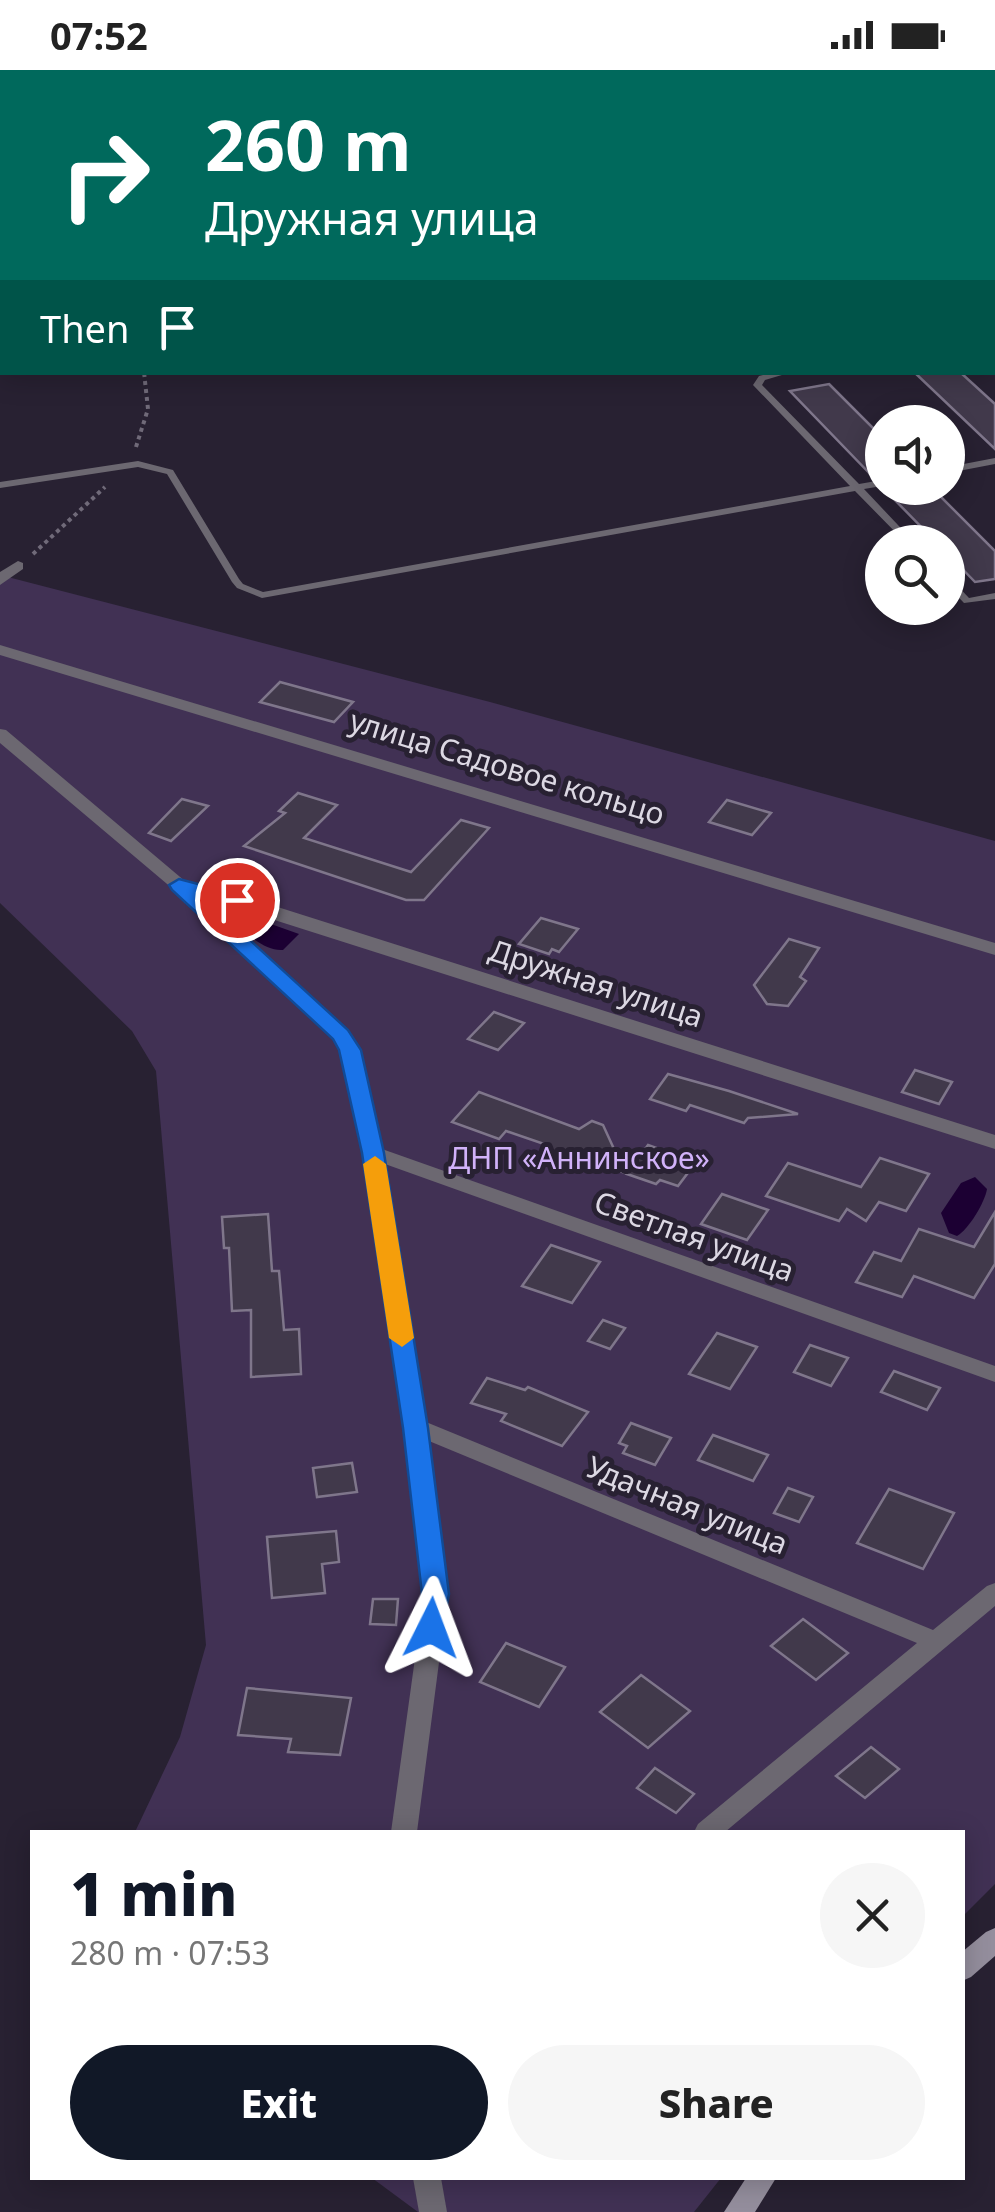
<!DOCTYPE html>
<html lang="en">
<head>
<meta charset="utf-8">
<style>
  :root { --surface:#fff; --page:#f6f6f6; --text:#222; --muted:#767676; --accent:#111827 }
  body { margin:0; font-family:"Noto Sans",sans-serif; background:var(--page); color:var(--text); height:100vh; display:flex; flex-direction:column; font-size:38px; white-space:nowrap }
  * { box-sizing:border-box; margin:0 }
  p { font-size:32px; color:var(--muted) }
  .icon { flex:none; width:55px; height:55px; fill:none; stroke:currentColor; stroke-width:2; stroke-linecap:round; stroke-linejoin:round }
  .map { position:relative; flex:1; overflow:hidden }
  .details { position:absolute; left:30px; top:1760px; width:935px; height:350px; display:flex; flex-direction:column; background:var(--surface); border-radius:0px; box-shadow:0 5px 25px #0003 }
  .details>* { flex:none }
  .top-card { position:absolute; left:0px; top:0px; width:995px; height:305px; box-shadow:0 5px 25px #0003; background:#00695c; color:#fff; overflow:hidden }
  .controls { position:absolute; left:865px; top:335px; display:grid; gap:20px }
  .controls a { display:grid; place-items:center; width:100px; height:100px; border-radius:50%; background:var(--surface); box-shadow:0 5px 25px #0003; font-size:50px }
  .pin { position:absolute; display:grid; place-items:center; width:85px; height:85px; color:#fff; margin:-42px; border:5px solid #fff; border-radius:50%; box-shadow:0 2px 10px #0007 }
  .me { position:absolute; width:110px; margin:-55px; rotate:3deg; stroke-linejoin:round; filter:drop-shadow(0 0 8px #0008) }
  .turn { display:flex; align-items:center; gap:35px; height:210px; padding:0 40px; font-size:45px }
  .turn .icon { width:130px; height:130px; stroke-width:2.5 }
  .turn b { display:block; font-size:70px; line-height:85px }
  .then { display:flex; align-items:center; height:95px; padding:0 40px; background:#0003; gap:20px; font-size:38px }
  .round { display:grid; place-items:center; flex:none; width:105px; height:105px; border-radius:52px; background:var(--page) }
  .overview { display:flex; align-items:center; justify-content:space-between; height:170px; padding:0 40px }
  h1 { font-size:60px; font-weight:800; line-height:75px; color:var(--accent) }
  .cta { display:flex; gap:20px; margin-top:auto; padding:20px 40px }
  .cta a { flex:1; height:115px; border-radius:60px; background:var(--accent); color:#fff; font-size:40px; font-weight:800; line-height:115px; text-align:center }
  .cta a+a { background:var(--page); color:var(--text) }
  .status { display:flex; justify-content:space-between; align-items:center; height:70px; padding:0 50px; background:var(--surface); direction:ltr }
  .status svg { height:28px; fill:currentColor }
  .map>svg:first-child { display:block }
  .green { fill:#413154 }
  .water { fill:#1c0033 }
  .building { fill:#41394b; stroke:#7f768b; stroke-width:2.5 }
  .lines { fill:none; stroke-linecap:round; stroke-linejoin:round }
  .path { stroke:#706a79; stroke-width:4; stroke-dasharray:4 4; stroke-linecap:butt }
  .service { fill:#6c6871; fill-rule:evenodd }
  .minor { fill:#6c6871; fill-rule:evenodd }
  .secondary { fill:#948e9d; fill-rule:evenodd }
  .route { fill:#1a73e8; stroke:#114b97; stroke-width:2.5 }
  .slow { fill:#f59e0b }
  .labels { text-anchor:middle; stroke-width:10; stroke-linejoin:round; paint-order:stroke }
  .street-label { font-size:30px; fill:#dcd8e3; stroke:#282132 }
  .park-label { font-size:30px; fill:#d1b2f9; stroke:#282132 }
</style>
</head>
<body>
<div class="status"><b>07:52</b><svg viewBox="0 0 49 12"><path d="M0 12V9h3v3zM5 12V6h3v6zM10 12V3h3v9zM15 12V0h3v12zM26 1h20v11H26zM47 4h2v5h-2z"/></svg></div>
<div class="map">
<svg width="995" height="2142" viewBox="0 0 995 2142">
  <rect width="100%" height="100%" fill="#282132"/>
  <!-- green -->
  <g class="green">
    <path d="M0,505L490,632L995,771V1814L963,1846L962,1762H135L180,1667L206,1575L156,1001L132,961L0,833Z"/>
    <path d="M372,2108H721L694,2142H418Z"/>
  </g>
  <!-- water -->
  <g class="water">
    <path d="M232,840L299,864L283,880C264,882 240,859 228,845Z"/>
    <path d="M975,1107L987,1119C985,1132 969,1159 957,1166L949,1163L941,1143L961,1113Z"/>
  </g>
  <!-- building -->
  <g class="building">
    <path d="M914,302H960L995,334V379Z"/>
    <path d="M829,314L882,367V407L874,408L790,321Z"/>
    <path d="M932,418L995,481V509L975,512L948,484V472H936L890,425Z"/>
    <path d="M280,612L353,632L334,652L260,632Z"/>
    <path d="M298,723L337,735L304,768L411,802L461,750L489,758L424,830H406L244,776L285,743L279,741Z"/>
    <path d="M182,729L208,736L171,771L149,763Z"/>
    <path d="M727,730L771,743L752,765L709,752Z"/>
    <path d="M541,848L578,859L559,882L552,879L549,884L519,874Z"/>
    <path d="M789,869L819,878L800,907L806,911L788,936L767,934L754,915Z"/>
    <path d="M494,942L524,953L498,980L468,969Z"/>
    <path d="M915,1000L952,1012L939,1034L902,1022Z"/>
    <path d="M668,1004L729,1021L798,1044L748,1048L744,1053L690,1035L686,1041L650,1029Z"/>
    <path d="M479,1022L579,1059L592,1051L603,1055L625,1103L587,1089L555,1086L550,1076L506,1061L499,1069L452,1052Z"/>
    <path d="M648,1075L696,1092L678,1116L660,1110L656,1114L627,1104Z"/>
    <path d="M880,1088L929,1104L906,1141L879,1132L866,1151L847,1139L839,1151L766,1126L788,1093L861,1117Z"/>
    <path d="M722,1124L768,1140L747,1170L701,1154Z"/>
    <path d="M995,1142V1194L974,1228L914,1206L902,1227L856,1212L874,1182L901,1191L919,1159L974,1177Z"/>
    <path d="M268,1144L272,1201H279L284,1260L299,1259L301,1304L251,1307V1240L232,1241L229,1178H224L222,1147Z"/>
    <path d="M551,1175L600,1192L572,1233L522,1216Z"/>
    <path d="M603,1250L625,1258L610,1279L588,1271Z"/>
    <path d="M717,1263L757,1277L730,1319L689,1304Z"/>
    <path d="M810,1275L848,1288L831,1316L794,1302Z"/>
    <path d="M894,1301L940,1318L927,1340L881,1322Z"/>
    <path d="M487,1308L525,1320L528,1317L588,1342L562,1376L501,1351L506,1344L471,1333Z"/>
    <path d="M631,1353L671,1368L655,1395L623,1383L627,1376L619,1373Z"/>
    <path d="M713,1365L768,1385L753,1411L698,1390Z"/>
    <path d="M352,1393L357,1422L317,1427L313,1398Z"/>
    <path d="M788,1418L813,1427L799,1452L774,1443Z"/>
    <path d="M889,1419L954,1443L923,1499L857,1473Z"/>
    <path d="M336,1461L339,1492L322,1494L325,1523L272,1528L267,1467Z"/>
    <path d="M373,1529H398L396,1555L370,1554Z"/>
    <path d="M803,1549L848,1583L816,1610L771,1576Z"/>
    <path d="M506,1573L565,1597L539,1637L480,1612Z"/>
    <path d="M641,1605L690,1641L648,1678L600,1642Z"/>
    <path d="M247,1618L351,1628L340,1685L288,1682L291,1669L238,1665Z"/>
    <path d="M871,1677L899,1699L865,1728L836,1706Z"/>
    <path d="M655,1698L694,1724L676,1743L637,1718Z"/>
  </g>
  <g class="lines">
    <!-- path -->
    <g class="path">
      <path d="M88,0L104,2"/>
      <path d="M281,0L287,2"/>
      <path d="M483,2L488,0"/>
      <path d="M136,377L148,339L144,302"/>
      <path d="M33,484L105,417"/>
    </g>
    <!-- service -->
    <g class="service">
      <path d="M624,0H632L634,2H627Z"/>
      <path d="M803,0H811L812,2H805Z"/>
      <path d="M971,0H979L981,2H974Z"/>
      <path d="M992,20L995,21V27H992Z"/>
      <rect x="0" y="21" width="2" height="4"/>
      <rect x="0" y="38" width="2" height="4"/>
      <rect x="992" y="56" width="3" height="4"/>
      <rect x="0" y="107" width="2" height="4"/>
      <rect x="0" y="183" width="2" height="4"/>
      <path d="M0,253H2V258L0,259Z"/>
      <path d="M775,302H792L765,310L762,315L859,414L882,410V416L864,419L914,472H905L855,421L262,528L237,518L232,512L167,404L138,397L0,418V412L138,391L173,400L239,509L243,514L263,522L850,416L753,315L759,306Z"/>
      <path d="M995,388V394L948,403V397Z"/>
      <path d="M948,508L951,509L969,528L995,523V529L964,533L948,516Z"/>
    </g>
    <!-- minor -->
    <g class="minor">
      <rect x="0" y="166" width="2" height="8"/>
      <path d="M18,491L23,493V499L0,515V502Z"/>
      <path d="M0,575L995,873V885L0,585Z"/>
      <path d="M0,659L6,660L186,812L243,826L995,1065V1079L202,827L348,961L360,980L382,1079L995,1296V1312L385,1094L426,1352L933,1560L987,1516L995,1513V1536L725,1762H694L698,1754L917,1573L429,1371L448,1523L417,1762H391L424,1523L405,1357L363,1083L340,980L334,969L173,819L0,673Z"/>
      <path d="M413,2108H441L447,2142H419Z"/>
    </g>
    <!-- secondary -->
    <g class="secondary">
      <path d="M995,1858V1886L971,1907L962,1911V1882L986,1862Z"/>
      <path d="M746,2108H776L755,2142H724Z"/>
    </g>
  </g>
  <!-- route -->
  <path class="route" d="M179,809L244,826L247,830L244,834L204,828L348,960L361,980L384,1083L428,1358L449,1524L441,1565L431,1568L421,1565L417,1558L422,1524L403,1358L362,1083L339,980L333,969L172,820L169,815Z"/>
  <!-- slow -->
  <path class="slow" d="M375,1086L386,1094L414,1268L402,1277L389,1268L363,1094Z"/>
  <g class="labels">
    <!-- street labels -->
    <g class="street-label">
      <text transform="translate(507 698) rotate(17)" y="10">улица Садовое кольцо</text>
      <text transform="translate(596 914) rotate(18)" y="10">Дружная улица</text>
      <text transform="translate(694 1167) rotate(20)" y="10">Светлая улица</text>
      <text transform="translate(687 1436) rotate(22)" y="10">Удачная улица</text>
    </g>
    <!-- park labels -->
    <g class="park-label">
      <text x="579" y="1099">ДНП «Аннинское»</text>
    </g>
  </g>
</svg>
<div class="controls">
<a><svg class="icon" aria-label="sound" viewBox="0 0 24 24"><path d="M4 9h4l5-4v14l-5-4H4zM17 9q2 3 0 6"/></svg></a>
<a><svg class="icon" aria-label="search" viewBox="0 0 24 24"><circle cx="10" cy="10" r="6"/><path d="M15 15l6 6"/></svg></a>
</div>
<div class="pin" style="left:237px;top:830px;background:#d93025"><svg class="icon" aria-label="arrive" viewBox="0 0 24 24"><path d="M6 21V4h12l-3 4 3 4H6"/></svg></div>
<svg class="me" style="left:431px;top:1558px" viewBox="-20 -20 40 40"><path d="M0-17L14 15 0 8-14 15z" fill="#1a73e8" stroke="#fff" stroke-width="4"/></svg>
<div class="top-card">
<div class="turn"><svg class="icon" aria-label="right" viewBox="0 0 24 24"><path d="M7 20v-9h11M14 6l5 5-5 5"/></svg><div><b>260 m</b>Дружная улица</div></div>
<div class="then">Then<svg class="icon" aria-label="arrive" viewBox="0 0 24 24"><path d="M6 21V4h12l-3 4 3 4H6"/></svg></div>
</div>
<section class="details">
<div class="overview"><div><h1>1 min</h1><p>280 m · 07:53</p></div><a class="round"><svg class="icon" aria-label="close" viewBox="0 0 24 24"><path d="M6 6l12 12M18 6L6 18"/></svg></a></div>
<div class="cta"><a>Exit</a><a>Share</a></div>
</section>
</div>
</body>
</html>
